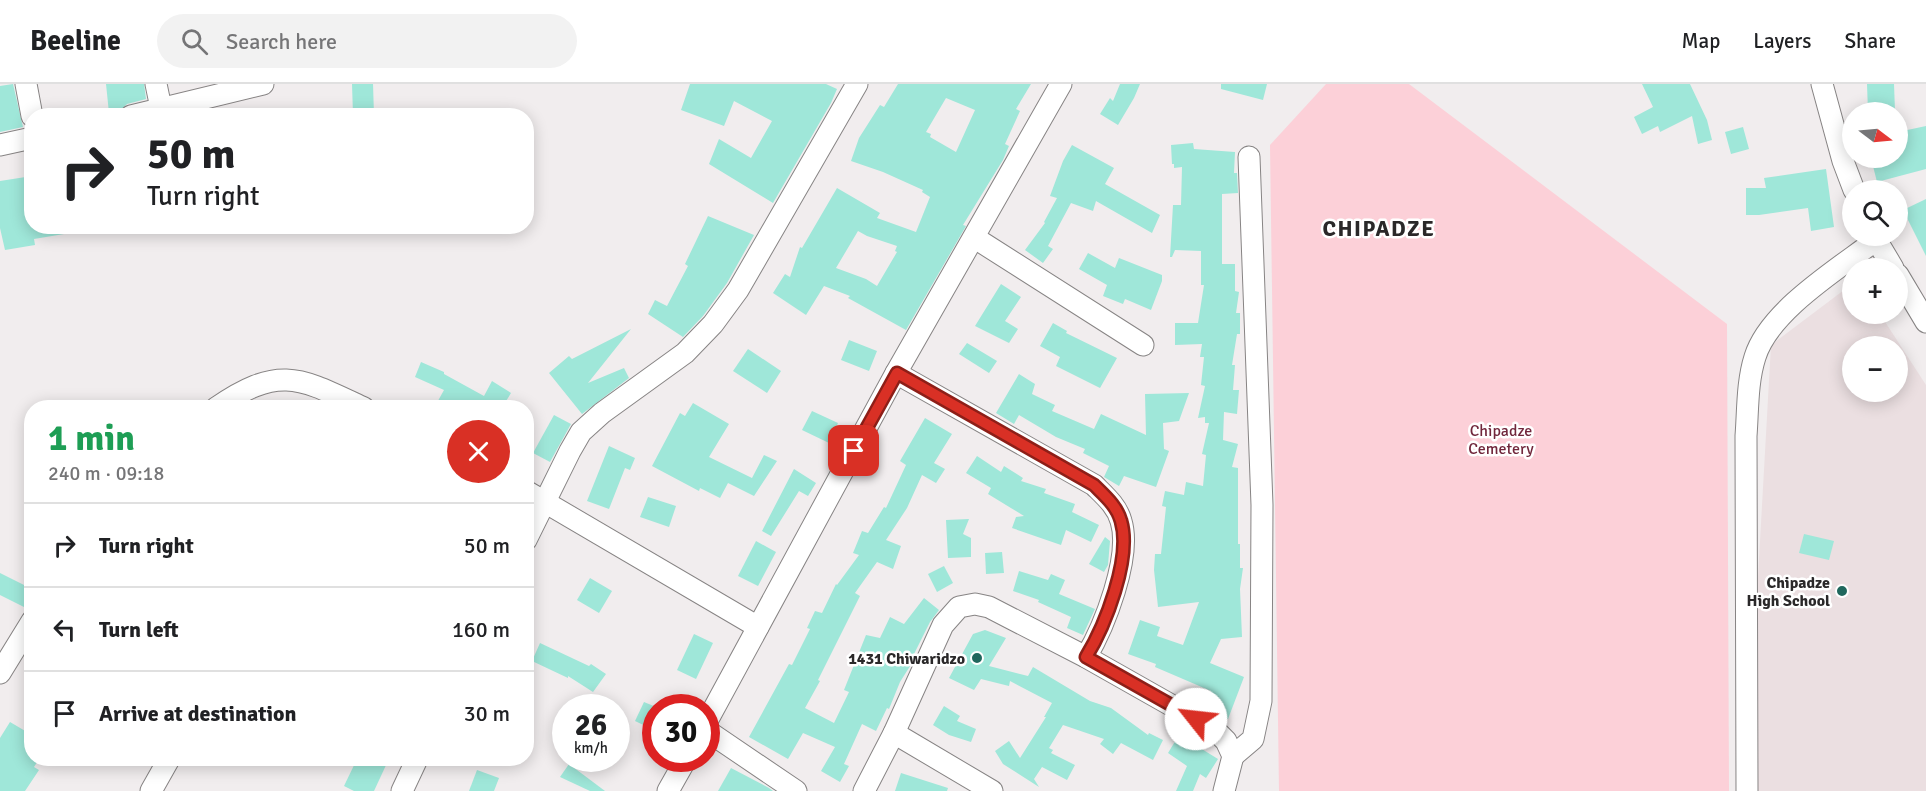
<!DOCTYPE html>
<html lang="en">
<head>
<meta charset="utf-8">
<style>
  :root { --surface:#fff; --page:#f2f2f2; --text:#202124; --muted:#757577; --line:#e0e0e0 }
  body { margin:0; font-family:Signika,sans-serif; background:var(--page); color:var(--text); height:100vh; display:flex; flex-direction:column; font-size:22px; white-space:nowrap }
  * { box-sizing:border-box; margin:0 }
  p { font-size:20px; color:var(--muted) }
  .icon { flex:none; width:33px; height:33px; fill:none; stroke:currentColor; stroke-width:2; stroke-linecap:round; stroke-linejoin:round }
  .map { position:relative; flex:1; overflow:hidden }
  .sheet { position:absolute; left:24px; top:316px; width:510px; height:366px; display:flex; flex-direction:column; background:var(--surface); border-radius:24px; box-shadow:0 3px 15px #0003 }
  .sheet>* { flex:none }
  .top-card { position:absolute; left:24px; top:24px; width:510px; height:126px; border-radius:24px; box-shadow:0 3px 15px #0003; background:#fff; color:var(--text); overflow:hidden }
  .needle { width:39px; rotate:106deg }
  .controls { position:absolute; left:1842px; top:18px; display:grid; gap:12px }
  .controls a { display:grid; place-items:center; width:66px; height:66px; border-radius:50%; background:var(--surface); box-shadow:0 3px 15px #0003; font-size:30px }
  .speed { position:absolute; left:552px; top:610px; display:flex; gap:12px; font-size:30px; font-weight:700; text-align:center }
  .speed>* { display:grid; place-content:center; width:78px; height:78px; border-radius:50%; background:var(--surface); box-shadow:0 3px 15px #0003; line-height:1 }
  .speed small { font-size:15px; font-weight:400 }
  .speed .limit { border:9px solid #d22; background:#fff; color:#111 }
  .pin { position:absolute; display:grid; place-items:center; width:51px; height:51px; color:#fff; margin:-26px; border-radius:12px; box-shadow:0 3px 9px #0006 }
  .me { position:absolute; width:66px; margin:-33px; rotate:299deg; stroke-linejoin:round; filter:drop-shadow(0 0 4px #0008) }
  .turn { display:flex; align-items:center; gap:21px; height:126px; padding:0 24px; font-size:27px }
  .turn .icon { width:78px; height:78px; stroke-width:2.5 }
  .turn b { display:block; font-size:42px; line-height:51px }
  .round { display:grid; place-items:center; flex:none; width:63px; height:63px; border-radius:32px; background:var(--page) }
  .summary { display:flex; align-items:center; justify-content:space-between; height:102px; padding:0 24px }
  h1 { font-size:36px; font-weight:700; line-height:45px; color:#1e9e55 }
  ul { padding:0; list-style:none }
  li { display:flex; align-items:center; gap:18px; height:84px; padding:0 24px; border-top:2px solid var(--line) }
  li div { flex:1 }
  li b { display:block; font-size:22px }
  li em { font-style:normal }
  header { display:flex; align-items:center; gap:36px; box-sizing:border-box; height:84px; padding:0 30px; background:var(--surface); border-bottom:2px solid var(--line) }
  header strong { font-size:28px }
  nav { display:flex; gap:33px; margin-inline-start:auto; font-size:21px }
  .search { width:420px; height:54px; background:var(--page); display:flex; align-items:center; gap:15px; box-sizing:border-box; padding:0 21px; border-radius:33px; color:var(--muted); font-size:22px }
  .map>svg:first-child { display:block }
  .built { fill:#ebdfe1; fill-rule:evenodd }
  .green { fill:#fcd0d8 }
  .building { fill:#9fe7d9; fill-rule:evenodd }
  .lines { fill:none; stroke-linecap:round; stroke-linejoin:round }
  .minor-casing { stroke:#878484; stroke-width:23 }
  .minor { stroke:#fff; stroke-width:21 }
  .route-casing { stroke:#8d1f18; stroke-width:15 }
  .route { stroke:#d93025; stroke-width:10 }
  .poi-dot { fill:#20675d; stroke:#fff; stroke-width:2 }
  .labels { text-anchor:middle; stroke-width:5; stroke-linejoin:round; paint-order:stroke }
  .park-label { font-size:16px; fill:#71273c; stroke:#fff }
  .poi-label { font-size:16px; font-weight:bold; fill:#2a2829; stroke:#fff; text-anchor:end }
  .district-label { font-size:22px; font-weight:bold; letter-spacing:1.5px; fill:#2a2829; stroke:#fff }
</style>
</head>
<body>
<header>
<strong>Beeline</strong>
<div class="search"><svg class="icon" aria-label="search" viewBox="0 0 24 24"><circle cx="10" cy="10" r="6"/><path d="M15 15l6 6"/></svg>Search here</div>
<nav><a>Map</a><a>Layers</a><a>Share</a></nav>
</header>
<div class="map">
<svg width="1926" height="707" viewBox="0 0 1926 707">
  <rect width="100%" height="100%" fill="#f1edee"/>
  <!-- built -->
  <path class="built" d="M1852,200V230H1880L1926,301V707H1746L1771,261ZM1852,262H1898V308H1852Z"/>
  <!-- green -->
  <path class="green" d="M1326,0H1409L1727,240L1729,707H1279L1270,61Z"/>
  <!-- building -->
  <g class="building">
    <path d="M13,0L23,43L0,48V2Z"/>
    <path d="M106,0H144L146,15L127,20L119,28L109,29Z"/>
    <path d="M352,0H373L374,32H353Z"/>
    <path d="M690,0H826L837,5L831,19L773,119L709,80L719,55L751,74L772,37L734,17L724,42L681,26Z"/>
    <path d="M898,0H1031L1016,25L1020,27L1005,60L1009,62L1003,76L963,141L966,142L906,246L848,214L850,212L824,202L806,231L773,209L785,190L790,193L800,163L802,164L837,104L880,129L877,134L916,148L930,113L922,108L923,106L883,88L851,77L859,54L880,21L884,23ZM946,14L975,26L956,68L930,53L931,50L926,48ZM858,147L867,152L897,162L895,167L897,168L877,202L866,195L836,184Z"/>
    <path d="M1120,0H1140L1134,14L1118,41L1100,30L1110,14L1113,17Z"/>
    <path d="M1221,0H1267L1263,16L1221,5Z"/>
    <path d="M1642,0H1690L1707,36L1712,56L1698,60L1692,32L1660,48L1658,42L1642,50L1634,33L1653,23Z"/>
    <path d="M1867,0H1894L1895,27L1868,28Z"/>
    <path d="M1926,42V85L1877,98L1871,74H1898V48Z"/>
    <path d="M1743,43L1749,65L1731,70L1725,48Z"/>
    <path d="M1193,59L1194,65L1235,68L1234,89H1237L1238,109L1222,110V180H1235V207L1239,208L1236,229H1240V250H1237L1232,281H1235L1233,306H1239L1237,330L1224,328L1223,356L1238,360L1232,383L1238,384V460H1240V484H1243L1240,505L1242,553L1221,555L1210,579L1244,593L1228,635L1204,625L1211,607L1155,583L1156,580L1128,570L1140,536L1160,543L1157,552L1183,561L1199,518L1158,523L1154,486L1155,470H1161L1166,423L1162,422L1165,407L1184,411L1186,398L1203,402L1206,371L1202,370L1209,339H1205V333L1198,334L1205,302L1201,301L1204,273H1200L1202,260L1175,261V239H1198L1204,201H1201V167L1175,166L1172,173H1170L1173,121H1181L1182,83L1174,84V80H1172L1171,61Z"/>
    <path d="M1072,61L1114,84L1105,100L1160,131L1152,149L1096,117L1093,127L1071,119L1048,162L1053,165L1043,179L1025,166L1045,139L1044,138L1057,114L1050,112L1063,77Z"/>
    <path d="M1826,85L1834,143L1811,147L1808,124L1759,131H1746V104H1766L1764,94Z"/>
    <path d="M32,92V142H63L64,150L34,155L35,161L5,166L0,144V97Z"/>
    <path d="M1926,115V172L1903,126Z"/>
    <path d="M708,132L754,151L727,199L703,232L683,253L648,230L655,216L667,222L688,182L685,180Z"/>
    <path d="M1088,169L1115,184L1119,174L1162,191V197L1151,226L1125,215L1123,220L1103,212L1107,201L1079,185Z"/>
    <path d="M1001,200L1021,213L1005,237L1018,245L1009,259L975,242Z"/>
    <path d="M1053,239L1067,247L1066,249L1117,274L1100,304L1056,282L1060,273L1040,262Z"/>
    <path d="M631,245L588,299L624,284L629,294L582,330L549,289L569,272L572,275Z"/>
    <path d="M849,256L877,267L869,287L841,276Z"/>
    <path d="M967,259L997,277L989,289L959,270Z"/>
    <path d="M748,265L781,287L767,309L733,287Z"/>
    <path d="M421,278L444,288V290L484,312L492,297L511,309L503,322L507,324H434L444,306L415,293Z"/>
    <path d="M1019,290L1035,300L1032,310L1055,321L1052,327L1094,345L1101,330L1146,351L1145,310L1189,309L1179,337L1163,339L1164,365L1169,367L1156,403L1124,392L1119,402L1104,393L1109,382L1083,369L1085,365L1056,353L1019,331L1014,340L996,329Z"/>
    <path d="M693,319L729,340L709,373L752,394L764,371L777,377L754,412L728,399L720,414L700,404L699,407L652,382L680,329L685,332Z"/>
    <path d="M812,327L838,339L829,359L802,346Z"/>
    <path d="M554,331L571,340L550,378L533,369Z"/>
    <path d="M925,334L952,350L934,379L945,385L936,399L922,391L907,424L886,456L901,462L893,485L877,478L855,509L860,512L818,596L820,597L805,624L834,639L849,608L844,606L866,551L880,554L890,533L904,540L924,514L939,526L930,538L911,576L912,579L900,598L889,625L887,624L876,647L862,640L844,680L849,682L840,698L821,687L835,663L803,649L788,675L749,653L789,580L792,581L810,545L807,544L815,527L822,529L836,500L837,501L859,471L853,469L862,447L868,449L884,423L886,424L906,381L900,377Z"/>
    <path d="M609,362L635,374L630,386L625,384L609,425L587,417Z"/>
    <path d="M977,372L1001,388L1004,382L1023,394L1021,397L1046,405L1044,409L1075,420L1072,428L1099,441L1091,458L1066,446L1061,461L1012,444L1016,433L1024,432L988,410L991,404L966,389Z"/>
    <path d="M794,385L816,399L808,412L799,407L771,452L762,447Z"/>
    <path d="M648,413L676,422L669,443L640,433Z"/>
    <path d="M969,435L963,450L971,454V473L948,474L946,436Z"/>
    <path d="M1804,450L1834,457L1829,476L1799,469Z"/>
    <path d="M1105,453L1110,457L1108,481L1104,488L1089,480Z"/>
    <path d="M756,457L776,468L758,502L738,492Z"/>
    <path d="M1002,468L1004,489L986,490L985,469Z"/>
    <path d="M944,482L953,499L937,508L928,490Z"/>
    <path d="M1019,487L1048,496L1051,490L1065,496L1059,510L1095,525L1083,551L1067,544L1071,533L1038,518L1039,516L1013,507Z"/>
    <path d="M0,489L32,505V518L28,525L0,511Z"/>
    <path d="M590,494L612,507L599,529L577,516Z"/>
    <path d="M985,546L1006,554L989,582L1028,592L1033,583L1090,617L1111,624L1148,651L1149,649L1163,656L1153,676L1121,659L1113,670L1100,660L1104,655L1063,641L1049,664L1053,666L1051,669L1075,681L1067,696L1042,683L1034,695L1039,703L1003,680L995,667L1009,657L1020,674L1046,633H1044L1052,619L1010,597L1009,602L981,595L974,606L949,594L973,550Z"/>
    <path d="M694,550L713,559L696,595L677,586Z"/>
    <path d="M540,559L589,582L591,580L606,590L593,608L568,592V594L532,577Z"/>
    <path d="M644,618L656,623V647L635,637Z"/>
    <path d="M944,622L960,632L957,637L976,645L971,658L949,651L933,641Z"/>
    <path d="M10,638L32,651V675H39L34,683L39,686L25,707H0V654Z"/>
    <path d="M1179,651L1218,675L1206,694L1200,690L1193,707H1176L1187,682L1168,669Z"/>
    <path d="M357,675H379L387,679L374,707H354L344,702Z"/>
    <path d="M569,680L605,707H590L560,693Z"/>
    <path d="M731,684L769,704L773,707H718Z"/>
    <path d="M477,686L499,694L494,707H469Z"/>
    <path d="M901,689L948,704L947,707H895Z"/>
  </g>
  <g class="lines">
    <!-- minor casing -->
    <g class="minor-casing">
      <g id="minor">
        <path d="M26,0L32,32"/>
        <path d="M156,0L161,24"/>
        <path d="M1822,0L1843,77L1854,106"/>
        <path d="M131,32L263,0"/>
        <path d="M0,61L32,54"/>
        <path d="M1874,152L1893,184"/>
        <path d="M975,154L1143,261"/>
        <path d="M1898,191L1926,238"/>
        <path d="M896,289L1094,401C1105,412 1117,422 1121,437C1132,473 1104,543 1086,573"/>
        <path d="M216,324C280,280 300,294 364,324"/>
        <path d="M526,407L758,543"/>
        <path d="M526,456L570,367L581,348L602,329L685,269L713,240L738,206L857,0"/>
        <path d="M0,589L32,537"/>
        <path d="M706,639L896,289L1061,0"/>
        <path d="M706,646L796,707"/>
        <path d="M894,649L992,707"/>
        <path d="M1233,672L1253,655L1261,617L1262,421L1249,73"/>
        <path d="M151,707L169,675"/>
        <path d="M402,707L417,675"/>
        <path d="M668,707L686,675"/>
        <path d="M864,707L894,649L943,541L959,523L975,520L989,523L1086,573L1215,646L1226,657L1233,672L1224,707"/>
        <path d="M1747,707L1746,352C1748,326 1747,298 1755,273C1769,227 1838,185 1876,156"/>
      </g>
    </g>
    <!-- minor -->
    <use href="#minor" class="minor"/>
  </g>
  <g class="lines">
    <!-- route casing -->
    <g class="route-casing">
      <path id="route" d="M854,367L897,289L1094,401C1105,412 1117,422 1121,437C1132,474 1105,542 1086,573L1196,635"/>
    </g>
    <!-- route -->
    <use href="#route" class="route"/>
  </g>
  <!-- markers -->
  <g class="poi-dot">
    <circle cx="1842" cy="507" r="6"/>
    <circle cx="977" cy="574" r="6"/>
  </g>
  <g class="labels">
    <!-- park labels -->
    <g class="park-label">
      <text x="1501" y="352">Chipadze<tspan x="1501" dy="18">Cemetery</tspan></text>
    </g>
    <!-- poi labels -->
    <g class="poi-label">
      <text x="1830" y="504">Chipadze<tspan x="1830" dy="18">High School</tspan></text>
      <text x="965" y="580">1431 Chiwaridzo</text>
    </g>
    <!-- district labels -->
    <g class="district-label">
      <text x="1379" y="152">CHIPADZE</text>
    </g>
  </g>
</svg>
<div class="controls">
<a><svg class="needle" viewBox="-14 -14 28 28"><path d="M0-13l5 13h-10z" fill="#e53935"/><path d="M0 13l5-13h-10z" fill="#757577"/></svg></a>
<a><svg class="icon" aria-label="search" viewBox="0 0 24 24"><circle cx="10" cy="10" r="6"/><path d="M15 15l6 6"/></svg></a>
<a>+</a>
<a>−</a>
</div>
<div class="speed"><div>26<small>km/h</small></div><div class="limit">30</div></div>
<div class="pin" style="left:854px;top:367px;background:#d93025"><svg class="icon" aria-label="arrive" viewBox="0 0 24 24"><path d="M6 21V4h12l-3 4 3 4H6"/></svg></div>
<svg class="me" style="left:1196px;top:635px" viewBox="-20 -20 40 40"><circle r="19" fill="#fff"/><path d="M0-13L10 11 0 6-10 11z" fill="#d93025"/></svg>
<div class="top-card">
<div class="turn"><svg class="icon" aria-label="right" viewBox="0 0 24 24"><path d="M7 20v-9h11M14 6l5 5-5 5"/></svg><div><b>50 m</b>Turn right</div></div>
</div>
<section class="sheet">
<div class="summary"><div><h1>1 min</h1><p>240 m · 09:18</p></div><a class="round" style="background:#d93025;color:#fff"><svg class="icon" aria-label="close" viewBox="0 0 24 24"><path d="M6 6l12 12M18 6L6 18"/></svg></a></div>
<ul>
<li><svg class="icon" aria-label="right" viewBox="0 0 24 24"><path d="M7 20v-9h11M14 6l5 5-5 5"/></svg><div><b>Turn right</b></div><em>50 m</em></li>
<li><svg class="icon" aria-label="left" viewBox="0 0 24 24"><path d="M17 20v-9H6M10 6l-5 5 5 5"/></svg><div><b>Turn left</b></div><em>160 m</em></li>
<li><svg class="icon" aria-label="arrive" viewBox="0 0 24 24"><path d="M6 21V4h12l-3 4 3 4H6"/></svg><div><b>Arrive at destination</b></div><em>30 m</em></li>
</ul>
</section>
</div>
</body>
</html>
